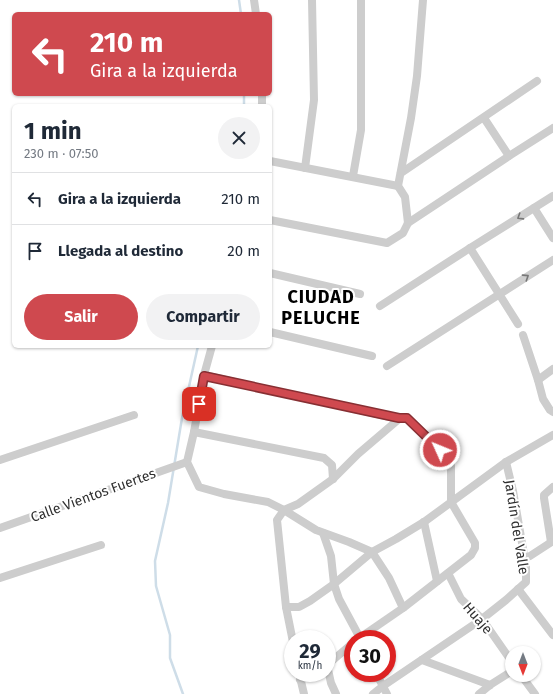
<!DOCTYPE html>
<html lang="es">
<head>
<meta charset="utf-8">
<style>
  :root { --surface:#fff; --page:#f2f2f3; --text:#1f2937; --muted:#747a83; --line:#e0e1e3; --accent:#cf494f }
  body { margin:0; font-family:"Fira Sans",sans-serif; background:var(--page); color:var(--text); height:100vh; display:flex; flex-direction:column; font-size:15px; white-space:nowrap }
  * { box-sizing:border-box; margin:0 }
  p { font-size:13px; color:var(--muted) }
  .icon { flex:none; width:22px; height:22px; fill:none; stroke:currentColor; stroke-width:2; stroke-linecap:round; stroke-linejoin:round }
  .map { position:relative; flex:1; overflow:hidden }
  .details { position:absolute; left:12px; top:104px; width:260px; height:244px; display:flex; flex-direction:column; background:var(--surface); border-radius:6px; box-shadow:0 1px 3px #0004 }
  .details>* { flex:none }
  .banner { position:absolute; left:12px; top:12px; width:260px; height:84px; border-radius:6px; box-shadow:0 1px 3px #0004; background:#cf494f; color:#fff; overflow:hidden }
  .needle { width:26px; rotate:180deg }
  .controls { position:absolute; left:505px; top:646px; display:grid; gap:8px }
  .controls a { display:grid; place-items:center; width:36px; height:36px; border-radius:50%; background:var(--surface); box-shadow:0 1px 3px #0004; font-size:20px }
  .speed { position:absolute; left:284px; top:630px; display:flex; gap:8px; font-size:20px; font-weight:700; text-align:center }
  .speed>* { display:grid; place-content:center; width:52px; height:52px; border-radius:50%; background:var(--surface); box-shadow:0 1px 3px #0004; line-height:1 }
  .speed small { font-size:10px; font-weight:400 }
  .speed .limit { border:6px solid #d22; background:#fff; color:#111 }
  .pin { position:absolute; display:grid; place-items:center; width:34px; height:34px; color:#fff; margin:-17px; border-radius:8px; box-shadow:0 2px 6px #0006 }
  .me { position:absolute; width:44px; margin:-22px; rotate:314deg; stroke-linejoin:round; filter:drop-shadow(0 0 3px #0008) }
  .turn { display:flex; align-items:center; gap:14px; height:84px; padding:0 12px; font-size:18px }
  .turn .icon { width:52px; height:52px; stroke-width:2.5 }
  .turn b { display:block; font-size:28px; line-height:34px }
  .round { display:grid; place-items:center; flex:none; width:42px; height:42px; border-radius:21px; background:var(--page) }
  .headline { display:flex; align-items:center; justify-content:space-between; height:68px; padding:0 12px }
  h1 { font-size:24px; font-weight:700; line-height:30px }
  .cta { display:flex; gap:8px; margin-top:auto; padding:8px 12px }
  .cta a { flex:1; height:46px; border-radius:24px; background:var(--accent); color:#fff; font-size:16px; font-weight:700; line-height:46px; text-align:center }
  .cta a+a { background:var(--page); color:var(--text) }
  ul { padding:0; list-style:none }
  li { display:flex; align-items:center; gap:12px; height:52px; padding:0 12px; border-top:1px solid var(--line) }
  li div { flex:1 }
  li b { display:block; font-size:15px }
  li em { font-style:normal }
  .map>svg:first-child { display:block }
  .lines { fill:none; stroke-linecap:round; stroke-linejoin:round }
  .stream { stroke:#cedde8; stroke-width:2.5 }
  .minor { stroke:#cdcdcd; stroke-width:8 }
  .oneway { stroke:#777 }
  .route-casing { stroke:#872f33; stroke-width:10 }
  .route { stroke:#cf494f; stroke-width:7 }
  .labels { text-anchor:middle; stroke-width:4; stroke-linejoin:round; paint-order:stroke }
  .street-label { font-size:14px; fill:#303030; stroke:#fff }
  .district-label { font-size:18px; font-weight:bold; letter-spacing:1px; fill:#000; stroke:#fff }
</style>
</head>
<body>
<div class="map">
<svg width="553" height="694" viewBox="0 0 553 694">
  <rect width="100%" height="100%" fill="#fff"/>
  <g class="lines">
    <!-- stream -->
    <g class="stream">
      <path d="M239,0L241,14"/>
      <path d="M244,106V94"/>
      <path d="M183,694L170,658V635L156,586L155,561L168,503L182,418L198,346"/>
    </g>
    <!-- minor -->
    <g class="minor">
      <path d="M254,0L256,14"/>
      <path d="M262,106V94"/>
      <path d="M484,118L509,156"/>
      <path d="M270,161L398,186"/>
      <path d="M305,168L314,100L312,0"/>
      <path d="M401,173L537,81"/>
      <path d="M353,176L361,130V0"/>
      <path d="M534,208L553,238"/>
      <path d="M270,220L387,243L403,233L408,223L405,197L398,186L411,118L417,76L423,0"/>
      <path d="M408,223L509,156L553,128"/>
      <path d="M470,248L518,324"/>
      <path d="M270,273L360,294"/>
      <path d="M380,306L470,248L553,196"/>
      <path d="M270,332L372,356"/>
      <path d="M523,335L538,380L543,399L550,410L553,412"/>
      <path d="M212,346L204,375L194,432L187,462L199,487L224,494L268,502L284,510L316,530L349,542L372,552L389,578L403,608"/>
      <path d="M387,366L553,260"/>
      <path d="M204,375L399,419L407,418L451,461V502"/>
      <path d="M538,380L553,369"/>
      <path d="M194,432L324,458L332,465L333,479"/>
      <path d="M0,460L134,415"/>
      <path d="M424,522L437,581"/>
      <path d="M0,528L187,462"/>
      <path d="M323,533L331,556L334,584L339,599L360,638"/>
      <path d="M551,542L544,498V495L553,487"/>
      <path d="M530,556L553,541"/>
      <path d="M448,573L461,599L482,619L512,662"/>
      <path d="M0,578L101,545"/>
      <path d="M518,589L553,635"/>
      <path d="M286,607H299L310,601L334,584L372,552L396,539L424,522L506,462L553,435"/>
      <path d="M358,639L403,608L471,555L475,548V543L451,502"/>
      <path d="M293,642L286,607L277,520L284,510L298,504L333,479L358,454L399,419"/>
      <path d="M422,660L490,685"/>
      <path d="M327,665L353,643"/>
      <path d="M327,665L331,683L336,694"/>
      <path d="M299,673L304,694"/>
      <path d="M376,673L387,694"/>
      <path d="M521,675L535,694"/>
      <path d="M300,680L312,673"/>
      <path d="M373,694L383,686L482,619L506,600L526,582V566L513,491L506,462"/>
      <path d="M479,694L490,685L512,671"/>
    </g>
  </g>
  <!-- one-way arrows -->
  <defs><path id="oneway-chevron" d="M-2-3.5L2.5 0L-2 3.5" fill="none" stroke-width="1.6" stroke-linecap="round" stroke-linejoin="round"/></defs>
  <g class="oneway">
    <use href="#oneway-chevron" transform="translate(520 217) rotate(148)"/>
    <use href="#oneway-chevron" transform="translate(526 277) rotate(-33)"/>
  </g>
  <g class="lines">
    <!-- route casing -->
    <g class="route-casing">
      <path id="route" d="M199,404L204,376L399,418H407L440,450"/>
    </g>
    <!-- route -->
    <use href="#route" class="route"/>
  </g>
  <g class="labels">
    <!-- street labels -->
    <g class="street-label">
      <text transform="translate(93 495) rotate(-20)" y="5">Calle Vientos Fuertes</text>
      <text transform="translate(517 527) rotate(81)" y="5">Jardín del Valle</text>
      <text transform="translate(478 618) rotate(49)" y="5">Huaje</text>
    </g>
    <!-- district labels -->
    <g class="district-label">
      <text x="321" y="303">CIUDAD<tspan x="321" dy="21">PELUCHE</tspan></text>
    </g>
  </g>
</svg>
<div class="controls">
<a><svg class="needle" viewBox="-14 -14 28 28"><path d="M0-13l5 13h-10z" fill="#e53935"/><path d="M0 13l5-13h-10z" fill="#747a83"/></svg></a>
</div>
<div class="speed"><div>29<small>km/h</small></div><div class="limit">30</div></div>
<div class="pin" style="left:199px;top:404px;background:#d93025"><svg class="icon" aria-label="arrive" viewBox="0 0 24 24"><path d="M6 21V4h12l-3 4 3 4H6"/></svg></div>
<svg class="me" style="left:440px;top:450px" viewBox="-20 -20 40 40"><circle r="17" fill="#cf494f" stroke="#fff" stroke-width="3"/><path d="M0-11L8 9 0 5-8 9z" fill="#fff"/></svg>
<div class="banner">
<div class="turn"><svg class="icon" aria-label="left" viewBox="0 0 24 24"><path d="M17 20v-9H6M10 6l-5 5 5 5"/></svg><div><b>210 m</b>Gira a la izquierda</div></div>
</div>
<section class="details">
<div class="headline"><div><h1>1 min</h1><p>230 m · 07:50</p></div><a class="round"><svg class="icon" aria-label="close" viewBox="0 0 24 24"><path d="M6 6l12 12M18 6L6 18"/></svg></a></div>
<ul>
<li><svg class="icon" aria-label="left" viewBox="0 0 24 24"><path d="M17 20v-9H6M10 6l-5 5 5 5"/></svg><div><b>Gira a la izquierda</b></div><em>210 m</em></li>
<li><svg class="icon" aria-label="arrive" viewBox="0 0 24 24"><path d="M6 21V4h12l-3 4 3 4H6"/></svg><div><b>Llegada al destino</b></div><em>20 m</em></li>
</ul>
<div class="cta"><a>Salir</a><a>Compartir</a></div>
</section>
</div>
</body>
</html>
